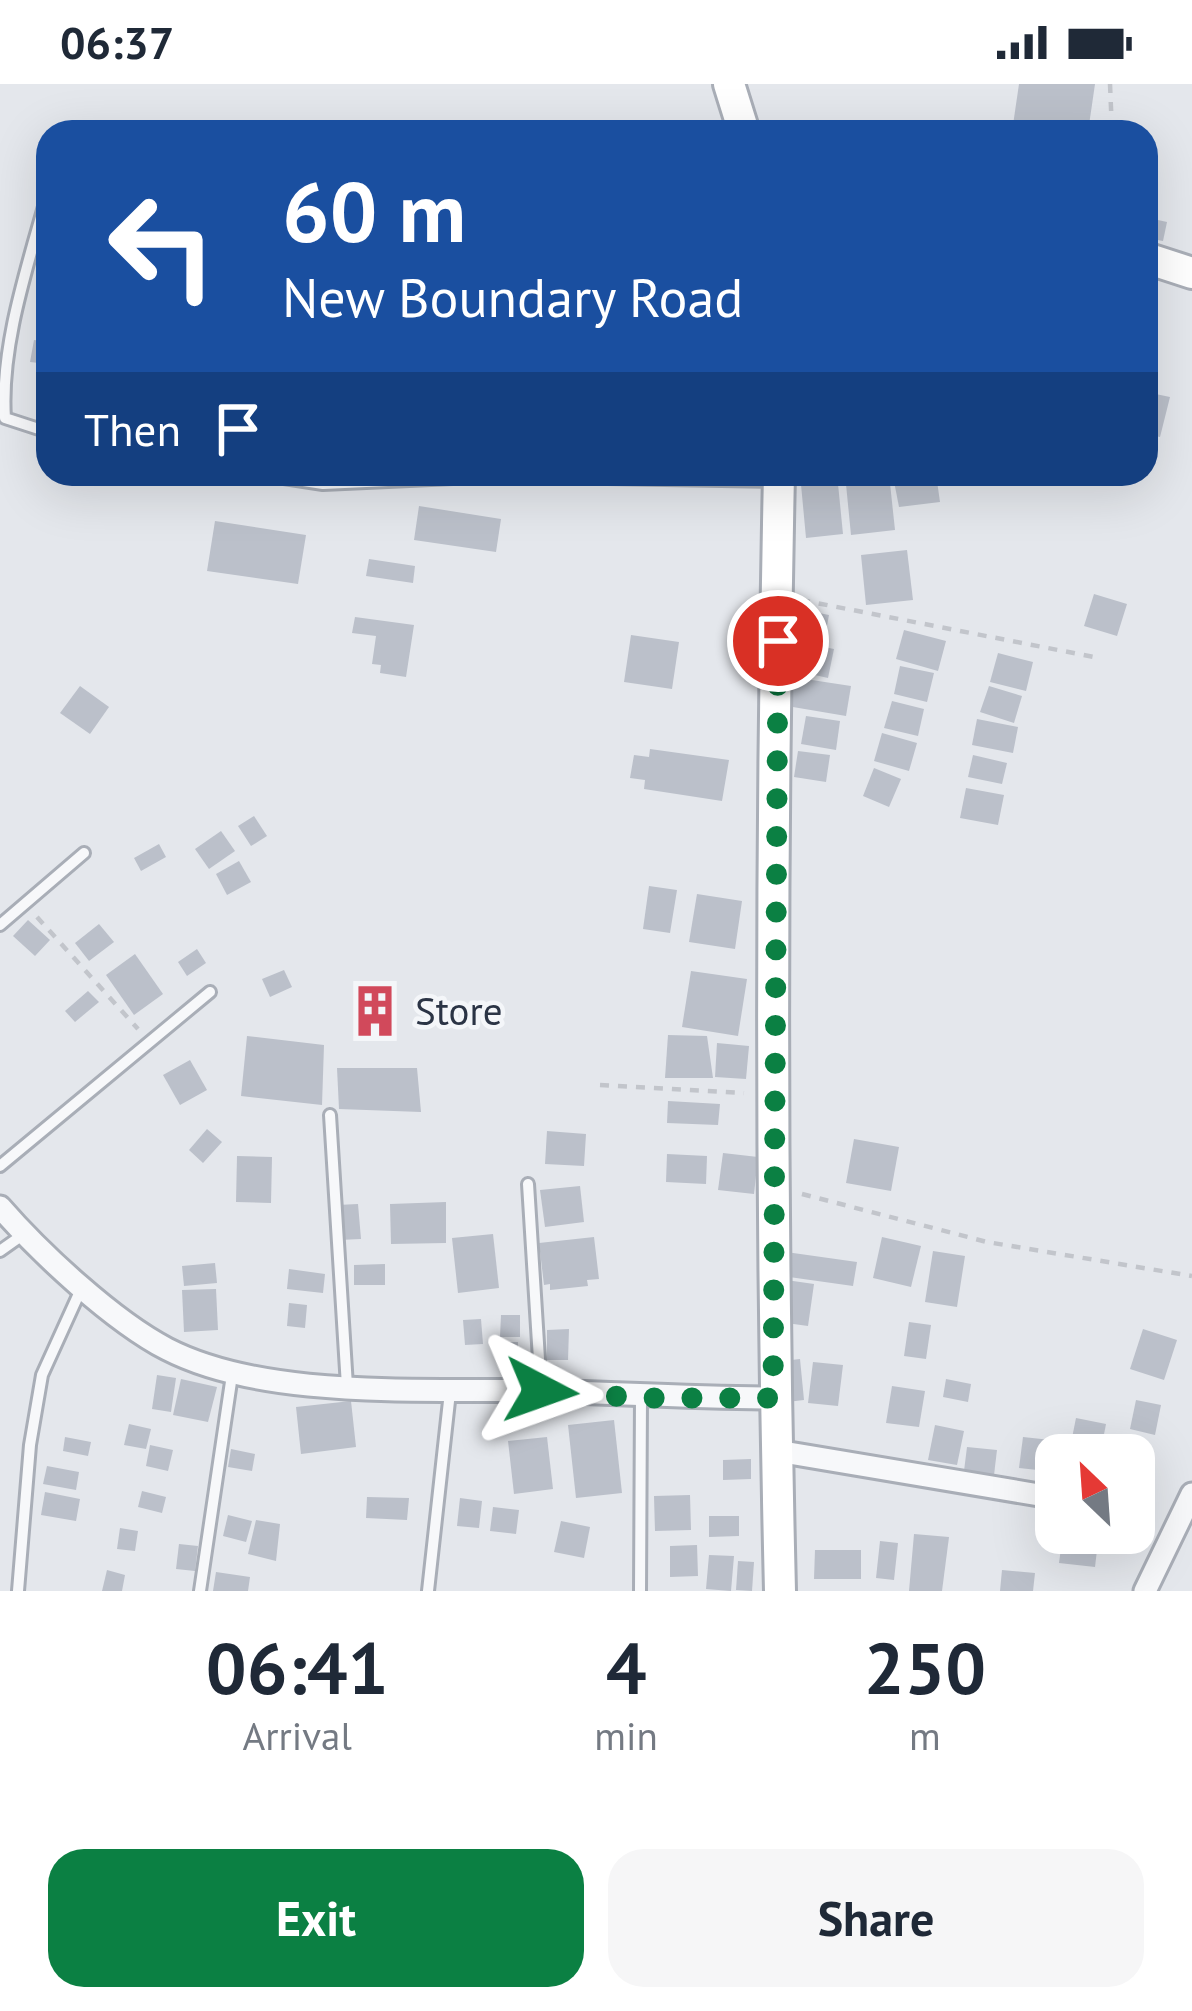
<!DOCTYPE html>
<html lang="en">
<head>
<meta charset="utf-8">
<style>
  :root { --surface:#fff; --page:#f6f6f7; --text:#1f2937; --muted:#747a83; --accent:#0b8043 }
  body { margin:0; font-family:"PT Sans",sans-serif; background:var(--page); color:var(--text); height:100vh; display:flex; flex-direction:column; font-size:45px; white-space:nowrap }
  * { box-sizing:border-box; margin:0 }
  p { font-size:39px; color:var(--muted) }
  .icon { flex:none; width:66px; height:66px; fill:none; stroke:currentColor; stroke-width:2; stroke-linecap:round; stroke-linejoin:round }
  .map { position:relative; height:1507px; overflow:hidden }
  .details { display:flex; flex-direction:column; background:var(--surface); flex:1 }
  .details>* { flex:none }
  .hud { position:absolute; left:36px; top:36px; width:1122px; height:366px; border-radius:36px; box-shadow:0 12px 48px #0002; background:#1a4fa0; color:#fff; overflow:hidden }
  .needle { width:78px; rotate:335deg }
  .tools { position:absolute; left:1035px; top:1350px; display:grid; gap:24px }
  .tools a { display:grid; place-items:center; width:120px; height:120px; border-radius:24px; background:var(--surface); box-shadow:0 12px 48px #0002; font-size:60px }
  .pin { position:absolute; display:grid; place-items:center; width:102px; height:102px; color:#fff; margin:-51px; border:6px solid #fff; border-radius:50%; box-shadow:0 3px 12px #0007 }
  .me { position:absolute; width:132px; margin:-66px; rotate:94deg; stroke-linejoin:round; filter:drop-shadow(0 0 9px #0008) }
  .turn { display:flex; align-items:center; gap:42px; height:252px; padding:0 48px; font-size:54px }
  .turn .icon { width:156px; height:156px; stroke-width:2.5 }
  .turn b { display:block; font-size:84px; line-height:102px }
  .then { display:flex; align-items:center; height:114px; padding:0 48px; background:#0003; gap:24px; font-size:45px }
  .eta { display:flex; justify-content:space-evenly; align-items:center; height:204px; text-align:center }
  .eta b { font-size:72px; font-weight:600; line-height:84px }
  .action { display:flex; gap:24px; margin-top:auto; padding:24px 48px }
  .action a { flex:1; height:138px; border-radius:36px; background:var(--accent); color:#fff; font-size:48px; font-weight:600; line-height:138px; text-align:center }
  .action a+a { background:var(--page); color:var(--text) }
  .status { display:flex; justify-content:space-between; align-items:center; height:84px; padding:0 60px; background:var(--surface); direction:ltr }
  .status svg { height:33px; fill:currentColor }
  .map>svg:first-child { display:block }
  .building { fill:#bbc0ca }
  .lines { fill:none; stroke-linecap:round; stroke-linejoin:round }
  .lane-casing { stroke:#a9aeb7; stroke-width:16 }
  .street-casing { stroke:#a9aeb7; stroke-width:27 }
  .secondary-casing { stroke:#a9aeb7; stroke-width:36 }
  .path { stroke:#c2c5cb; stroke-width:4.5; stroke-dasharray:9 9; stroke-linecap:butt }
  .lane { stroke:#f7f8fa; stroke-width:10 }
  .street { stroke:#f7f8fa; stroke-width:21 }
  .secondary { stroke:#fff; stroke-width:30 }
  .route { stroke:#0b8043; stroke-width:21; stroke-dasharray:0 37.8 }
  .labels { text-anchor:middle; stroke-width:9; stroke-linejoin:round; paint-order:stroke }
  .poi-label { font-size:39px; fill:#2b3445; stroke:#f4f6f9; text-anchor:start }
</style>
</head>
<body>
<div class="status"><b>06:37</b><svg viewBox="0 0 49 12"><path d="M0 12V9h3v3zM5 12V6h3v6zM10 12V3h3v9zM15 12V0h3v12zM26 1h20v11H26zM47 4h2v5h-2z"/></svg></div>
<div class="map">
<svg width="1192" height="1507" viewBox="0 0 1192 1507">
  <rect width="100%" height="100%" fill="#e4e7ec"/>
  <!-- building -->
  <g class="building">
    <path d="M1019,0H1095L1088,48L1013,41Z"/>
    <path d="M1149,134L1167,138L1163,157L1146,154Z"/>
    <path d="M34,256L48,258V280L30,278Z"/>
    <path d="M1146,308L1170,313L1160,353L1146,350Z"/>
    <path d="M800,390H837L843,450L806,454Z"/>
    <path d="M845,390H889L895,446L851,451Z"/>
    <path d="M936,390L940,418L899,423L893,392Z"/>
    <path d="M419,422L501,435L496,468L414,456Z"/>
    <path d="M215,437L306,451L298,500L207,487Z"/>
    <path d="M907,466L913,516L866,521L861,471Z"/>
    <path d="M369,475L415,482L413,499L366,492Z"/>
    <path d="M1094,510L1127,520L1117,552L1084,542Z"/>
    <path d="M799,525L829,531L824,558L794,553Z"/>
    <path d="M355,533L414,541L406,593L380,589L381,581L372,580L376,552L352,549Z"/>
    <path d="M904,546L946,557L938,587L896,575Z"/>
    <path d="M631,551L679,558L672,605L624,598Z"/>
    <path d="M799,558L834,565L828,594L793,586Z"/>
    <path d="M998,569L1033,578L1026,607L990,598Z"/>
    <path d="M900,582L934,589L927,618L894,610Z"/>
    <path d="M792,593L851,602L846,632L787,622Z"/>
    <path d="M80,602L109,623L90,650L60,629Z"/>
    <path d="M989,602L1022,612L1014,639L980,628Z"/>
    <path d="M892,617L924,625L918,652L884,644Z"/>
    <path d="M806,632L840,637L836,666L801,660Z"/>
    <path d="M977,635L1018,643L1013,669L972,661Z"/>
    <path d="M882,649L917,659L909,687L874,677Z"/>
    <path d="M650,665L729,676L722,717L644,705L645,696L630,694L634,671L649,673Z"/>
    <path d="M798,667L830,671L826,698L794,693Z"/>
    <path d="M973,671L1007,679L1002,700L968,693Z"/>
    <path d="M874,684L901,695L889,723L863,712Z"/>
    <path d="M966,704L1004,711L998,741L960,734Z"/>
    <path d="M254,732L267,752L251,762L238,742Z"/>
    <path d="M221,747L235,767L209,785L195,765Z"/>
    <path d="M159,760L166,773L141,787L134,774Z"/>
    <path d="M239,777L251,798L227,811L216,790Z"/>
    <path d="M649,802L677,806L670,849L643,845Z"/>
    <path d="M697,810L742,817L735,865L689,858Z"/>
    <path d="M28,836L50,856L35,872L13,852Z"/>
    <path d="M99,840L114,858L89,877L75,859Z"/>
    <path d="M197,865L206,879L187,892L178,878Z"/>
    <path d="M135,870L163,910L134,931L106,891Z"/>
    <path d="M284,886L292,903L270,913L262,895Z"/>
    <path d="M691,887L747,895L738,952L682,943Z"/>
    <path d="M88,907L99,918L75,938L65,927Z"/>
    <path d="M362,909L393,913L389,945L358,941Z"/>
    <path d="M668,951L707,952L713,994H665Z"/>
    <path d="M247,952L324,961L322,1021L241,1012Z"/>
    <path d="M717,959L749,962L746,995L715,993Z"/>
    <path d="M190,976L207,1006L180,1021L163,991Z"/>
    <path d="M337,984H417L421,1028L339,1025Z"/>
    <path d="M668,1017L720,1020L718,1041L667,1039Z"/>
    <path d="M207,1045L222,1058L203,1079L189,1066Z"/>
    <path d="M547,1047L586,1050L584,1082L545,1080Z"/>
    <path d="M854,1055L899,1063L891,1107L846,1099Z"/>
    <path d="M723,1069L758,1073L754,1110L718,1106Z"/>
    <path d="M667,1070L707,1072L706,1100L666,1098Z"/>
    <path d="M237,1072L272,1073L271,1119L236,1118Z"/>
    <path d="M580,1102L584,1138L545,1143L540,1106Z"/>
    <path d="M446,1118V1159L391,1160L390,1120Z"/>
    <path d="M358,1120L361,1155L339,1156L337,1121Z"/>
    <path d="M493,1150L499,1204L458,1209L452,1154Z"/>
    <path d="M594,1153L599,1195L587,1196L588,1202L550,1206V1200L544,1201L539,1159Z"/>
    <path d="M882,1153L921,1162L911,1203L873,1194Z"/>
    <path d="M933,1167L965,1172L957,1223L925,1218Z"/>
    <path d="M786,1168L857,1178L853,1202L782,1192Z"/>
    <path d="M215,1179L217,1199L184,1202L182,1182Z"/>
    <path d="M385,1180V1201H354V1181Z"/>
    <path d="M289,1185L325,1190L323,1209L287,1205Z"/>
    <path d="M786,1196L814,1200L808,1242L779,1238Z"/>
    <path d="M216,1205L218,1246L184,1248L182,1206Z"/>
    <path d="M289,1219L307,1221L305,1244L287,1242Z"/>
    <path d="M501,1231H520V1253H500Z"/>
    <path d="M481,1235L483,1260L465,1261L463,1236Z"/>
    <path d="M909,1238L931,1241L926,1275L904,1272Z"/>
    <path d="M569,1245L568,1276H547V1246Z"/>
    <path d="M1143,1245L1177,1256L1164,1296L1130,1285Z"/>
    <rect x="500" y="1258" width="18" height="27"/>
    <path d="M800,1275L804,1316L787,1318L783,1277Z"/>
    <path d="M813,1278L843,1281L838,1322L808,1319Z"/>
    <path d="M157,1291L176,1294L171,1328L152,1325Z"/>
    <path d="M181,1295L217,1303L208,1338L173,1331Z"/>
    <path d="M946,1295L971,1300L968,1318L943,1313Z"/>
    <path d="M892,1302L925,1307L919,1343L886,1339Z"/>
    <path d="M1136,1316L1161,1321L1155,1351L1130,1345Z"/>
    <path d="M351,1317L356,1363L301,1370L296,1323Z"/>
    <path d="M1076,1334L1106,1340L1100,1371L1069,1369Z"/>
    <path d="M614,1336L622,1409L576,1414L568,1341Z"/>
    <path d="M129,1340L151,1345L146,1365L124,1361Z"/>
    <path d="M935,1341L964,1347L957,1381L928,1376Z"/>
    <path d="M65,1353L91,1358L88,1372L63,1367Z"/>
    <path d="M547,1353L553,1405L514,1410L508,1357Z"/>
    <path d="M1023,1353L1060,1357L1056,1388L1019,1384Z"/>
    <path d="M150,1361L173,1366L168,1387L146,1382Z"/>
    <path d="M967,1363L997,1366L994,1391L964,1387Z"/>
    <path d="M231,1365L255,1370L252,1387L228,1383Z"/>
    <path d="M751,1375V1395L723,1396V1376Z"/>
    <path d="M47,1382L79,1388L76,1406L43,1400Z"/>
    <path d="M142,1407L166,1413L162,1429L138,1423Z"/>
    <path d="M45,1408L80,1415L76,1437L41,1431Z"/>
    <path d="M690,1411L691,1446L655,1447L654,1412Z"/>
    <path d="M367,1413L409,1414L407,1436L366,1434Z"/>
    <path d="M460,1414L482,1417L479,1444L457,1442Z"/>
    <path d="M493,1423L519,1426L516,1450L490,1447Z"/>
    <path d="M228,1431L252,1437L246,1458L223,1452Z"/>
    <path d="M709,1432H739V1452L709,1453Z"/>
    <path d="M256,1436L280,1440L276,1477L248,1470Z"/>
    <path d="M561,1437L590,1443L584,1474L554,1468Z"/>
    <path d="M120,1444L138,1447L135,1467L117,1465Z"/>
    <path d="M1063,1449H1099L1095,1483L1059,1479Z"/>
    <path d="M914,1450L949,1453L942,1507H909Z"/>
    <path d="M880,1457L898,1459L894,1496L876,1494Z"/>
    <path d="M179,1460L198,1462L195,1487L176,1485Z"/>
    <path d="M697,1461L698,1492L670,1493V1462Z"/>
    <path d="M815,1466H861V1495H814Z"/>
    <path d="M709,1471L734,1472L731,1507L706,1505Z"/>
    <path d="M738,1477L754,1478L752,1507L736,1506Z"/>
    <path d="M107,1486L125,1491L122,1507H102Z"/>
    <path d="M1002,1486L1035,1489L1033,1507H1000Z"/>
    <path d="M216,1488L250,1493L248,1507H213Z"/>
  </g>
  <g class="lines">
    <!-- lane casing -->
    <g class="lane-casing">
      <g id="lane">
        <path d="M48,108C29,178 0,261 5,334L48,348"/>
        <path d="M258,390L323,400L496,392L776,397"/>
        <path d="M0,841L84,769"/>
        <path d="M330,1031L347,1302"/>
        <path d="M0,1082L210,908"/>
        <path d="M528,1100L541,1307"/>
        <path d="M0,1167L24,1150"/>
        <path d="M18,1507L30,1361L42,1291L82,1203"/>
        <path d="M200,1507L232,1291"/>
        <path d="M428,1507L450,1308"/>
        <path d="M640,1507L641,1314"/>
      </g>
    </g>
    <!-- street casing -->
    <g class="street-casing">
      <g id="street">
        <path d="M0,1123C40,1169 113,1237 167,1265C266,1316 424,1304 536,1307C615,1309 694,1314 773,1314"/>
        <path d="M777,1367L1045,1412"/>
        <path d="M1145,1507L1192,1410"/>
      </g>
    </g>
    <!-- secondary casing -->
    <g class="secondary-casing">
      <g id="secondary">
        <path d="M729,0L744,48"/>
        <path d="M1146,174L1192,189"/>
        <path d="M779,390C771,762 771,1135 780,1507"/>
      </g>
    </g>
    <!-- path -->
    <g class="path">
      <path d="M1110,0L1112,48"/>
      <path d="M451,45L477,48"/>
      <path d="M801,516L1094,573"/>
      <path d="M37,833L138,945"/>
      <path d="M600,1001L744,1009"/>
      <path d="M802,1110L987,1158L1192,1192"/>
    </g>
    <!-- lane -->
    <use href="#lane" class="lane"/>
    <!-- street -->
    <use href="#street" class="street"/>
    <!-- secondary -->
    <use href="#secondary" class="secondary"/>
  </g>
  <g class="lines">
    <!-- route -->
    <path class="route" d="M541,1307L641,1314H773L778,557"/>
  </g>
  <!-- icons -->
  <defs>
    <g id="building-bare" transform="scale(4.14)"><path d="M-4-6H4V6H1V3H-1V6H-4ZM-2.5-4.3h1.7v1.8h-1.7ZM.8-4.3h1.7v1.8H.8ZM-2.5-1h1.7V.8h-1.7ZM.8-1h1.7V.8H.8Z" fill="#d1495b" stroke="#f4f6f9" stroke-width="2.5" paint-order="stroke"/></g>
  </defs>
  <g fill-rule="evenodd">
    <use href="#building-bare" x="375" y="927"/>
  </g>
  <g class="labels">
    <!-- poi labels -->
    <g class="poi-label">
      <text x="415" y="941">Store</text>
    </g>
  </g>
</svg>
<div class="tools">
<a><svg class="needle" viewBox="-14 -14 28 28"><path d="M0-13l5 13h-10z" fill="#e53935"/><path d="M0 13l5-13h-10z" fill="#747a83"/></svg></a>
</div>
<div class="pin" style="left:778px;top:557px;background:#d93025"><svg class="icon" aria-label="arrive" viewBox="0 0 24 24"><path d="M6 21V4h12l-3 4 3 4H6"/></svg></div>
<svg class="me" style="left:541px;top:1307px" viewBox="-20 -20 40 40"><path d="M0-17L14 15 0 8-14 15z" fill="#0b8043" stroke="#fff" stroke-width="4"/></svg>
<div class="hud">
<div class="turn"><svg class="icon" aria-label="left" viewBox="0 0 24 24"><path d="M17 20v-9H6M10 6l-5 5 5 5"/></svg><div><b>60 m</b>New Boundary Road</div></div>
<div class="then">Then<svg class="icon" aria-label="arrive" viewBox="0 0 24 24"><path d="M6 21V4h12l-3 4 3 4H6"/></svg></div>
</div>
</div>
<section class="details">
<div class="eta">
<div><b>06:41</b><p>Arrival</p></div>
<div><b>4</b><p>min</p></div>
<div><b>250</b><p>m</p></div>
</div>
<div class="action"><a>Exit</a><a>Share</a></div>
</section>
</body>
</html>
